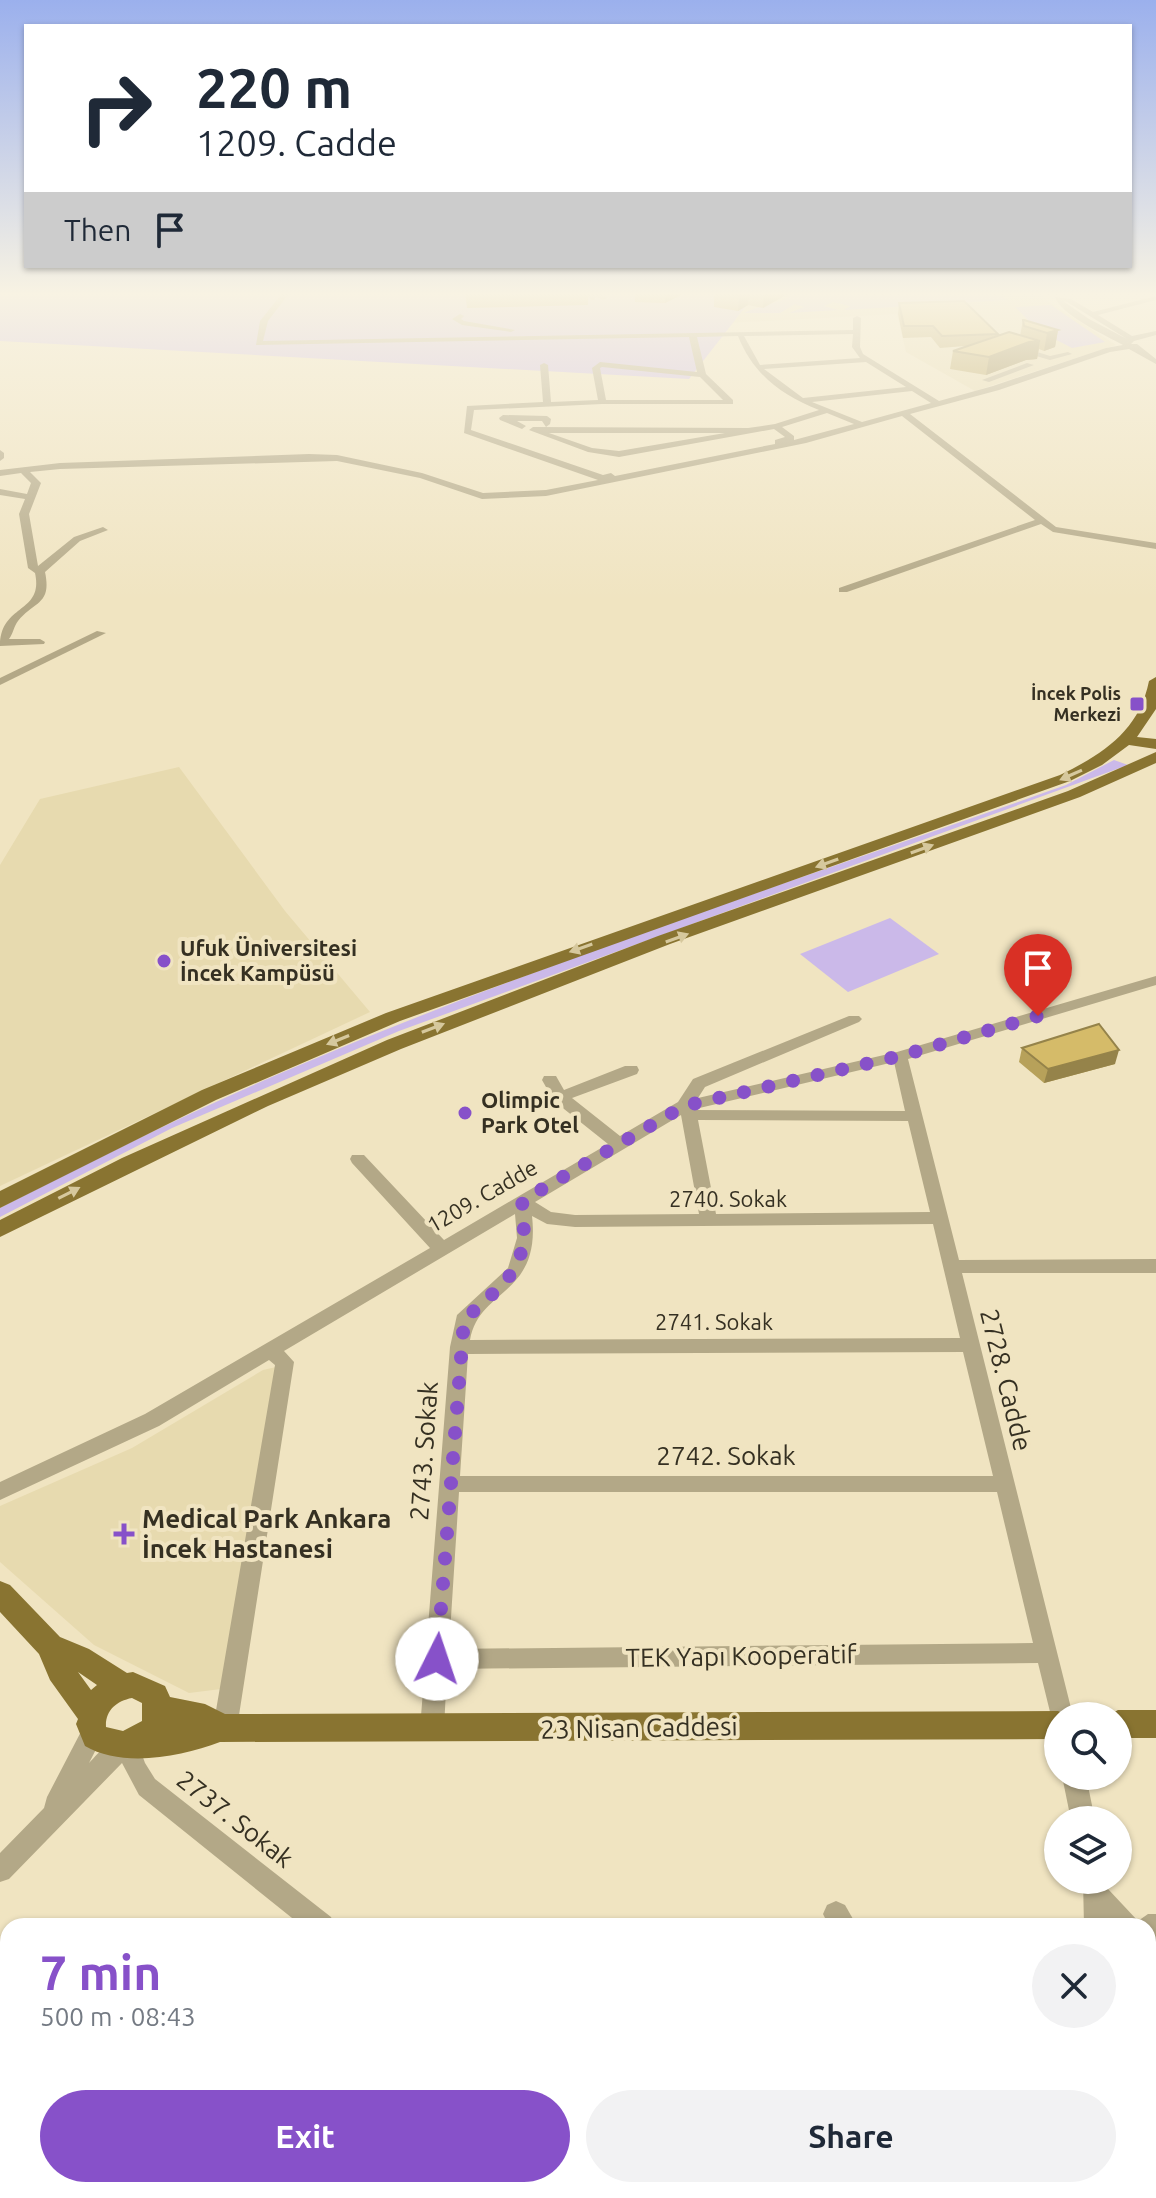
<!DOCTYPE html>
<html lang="en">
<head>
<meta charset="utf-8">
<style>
  :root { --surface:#fff; --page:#f2f2f3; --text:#1f2937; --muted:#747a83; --accent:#8751c9 }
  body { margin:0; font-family:Ubuntu,sans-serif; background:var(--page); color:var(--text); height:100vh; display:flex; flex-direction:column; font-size:30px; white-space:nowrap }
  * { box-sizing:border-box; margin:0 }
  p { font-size:26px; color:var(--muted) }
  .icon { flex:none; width:44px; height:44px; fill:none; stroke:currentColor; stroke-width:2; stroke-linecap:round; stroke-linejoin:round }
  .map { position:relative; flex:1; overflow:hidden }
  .sheet { position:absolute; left:0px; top:1918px; width:1156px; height:280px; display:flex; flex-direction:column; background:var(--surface); border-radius:24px 24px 0 0; box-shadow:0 2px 6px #0004 }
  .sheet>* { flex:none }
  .guide { position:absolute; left:24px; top:24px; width:1108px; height:244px; border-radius:0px; box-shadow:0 2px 6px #0004; background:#fff; color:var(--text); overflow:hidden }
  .buttons { position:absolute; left:1044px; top:1702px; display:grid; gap:16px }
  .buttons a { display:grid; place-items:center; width:88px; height:88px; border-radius:50%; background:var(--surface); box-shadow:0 2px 6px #0004; font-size:40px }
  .pin { position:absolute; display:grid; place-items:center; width:68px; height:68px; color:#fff; margin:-82px -34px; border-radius:50% 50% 50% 0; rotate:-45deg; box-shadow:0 0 8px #0007 }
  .pin .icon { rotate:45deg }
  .me { position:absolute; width:88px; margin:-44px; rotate:4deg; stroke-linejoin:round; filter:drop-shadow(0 0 6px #0008) }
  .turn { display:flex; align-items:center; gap:28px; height:168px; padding:0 40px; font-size:36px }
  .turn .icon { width:104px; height:104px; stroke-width:2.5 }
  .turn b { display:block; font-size:56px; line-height:68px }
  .then { display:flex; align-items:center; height:76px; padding:0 40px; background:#0003; gap:16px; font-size:30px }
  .round { display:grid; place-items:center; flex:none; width:84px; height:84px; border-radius:42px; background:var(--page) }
  .overview { display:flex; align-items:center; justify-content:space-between; height:136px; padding:0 40px }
  h1 { font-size:48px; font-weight:700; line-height:60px; color:var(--accent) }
  .primary-button { display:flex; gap:16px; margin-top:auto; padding:16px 40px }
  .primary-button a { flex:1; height:92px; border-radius:48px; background:var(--accent); color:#fff; font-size:32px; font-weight:700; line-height:92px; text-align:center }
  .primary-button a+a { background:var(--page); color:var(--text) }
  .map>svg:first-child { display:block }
  .built { fill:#e7daaf }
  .green { fill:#cbb9e9 }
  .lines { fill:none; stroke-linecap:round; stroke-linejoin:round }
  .minor { fill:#b3a887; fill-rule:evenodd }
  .major { fill:#897431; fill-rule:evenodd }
  .wall { fill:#b7a15a }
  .shaded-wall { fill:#95834a }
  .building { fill:#d5bb69; stroke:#95834a; stroke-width:2 }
  .oneway { fill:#d6c89d }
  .route { stroke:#8751c9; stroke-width:14; stroke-dasharray:0 25.2 }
  .poi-dot { fill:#8751c9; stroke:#f0e4c1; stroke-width:3 }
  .labels { text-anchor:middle; stroke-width:8; stroke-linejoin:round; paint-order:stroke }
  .far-poi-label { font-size:18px; font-weight:bold; fill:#353022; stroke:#f0e4c1; text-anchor:end }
  .poi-label { font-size:22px; font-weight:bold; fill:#353022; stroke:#f0e4c1; text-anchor:start }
  .street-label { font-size:22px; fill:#353022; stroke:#f0e4c1 }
  .near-street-label { font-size:26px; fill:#353022; stroke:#f0e4c1 }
  .near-poi-label { font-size:26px; font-weight:bold; fill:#353022; stroke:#f0e4c1; text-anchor:start }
</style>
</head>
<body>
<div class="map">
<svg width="1156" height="2198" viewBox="0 0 1156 2198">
  <rect width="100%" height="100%" fill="#f0e4c1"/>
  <!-- built -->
  <g class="built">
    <path d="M422,292H1054L1058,295L1041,297L1116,345L975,391L906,352L897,314L634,328Z"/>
    <path d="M179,767L285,911L370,1012L0,1186V865L40,799Z"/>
    <path d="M276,1367L221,1689L189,1693L94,1645L0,1562V1506L132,1448L263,1370Z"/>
  </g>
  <!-- green -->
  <g class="green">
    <path d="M0,292H757L689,379L0,341Z"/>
    <path d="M777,292C810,292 842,293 875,295C909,296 981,282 1008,300L844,310L850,306L833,302L824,306L838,310L789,313L804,307L795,304L780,313H744C758,306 773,305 789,297Z"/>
    <path d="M1051,305L1105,342L1072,348L1039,331L1015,307Z"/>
    <path d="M1114,760L1128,765L399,1031L172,1128L0,1217V1208C99,1157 198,1108 300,1065C550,959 810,876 1066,785Z"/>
    <path d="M890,918L939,954L848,992L800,954Z"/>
  </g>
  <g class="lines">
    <!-- minor -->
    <g class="minor">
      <path d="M283,292H290L268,321L263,341L853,330V318L857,316L861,318L860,347L863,354L939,401L993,386L1106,348L1123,345C1105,335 1061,315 1055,297L1071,299L1093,312L1156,296V300L1098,315L1132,336L1156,331V335L1134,341L1131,344H1137L1156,359V364L1129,349L1110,352L999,390L910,414L1056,527L1156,543V549L1053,532L1041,524L847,592H839V588L1035,520L902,416L806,443L546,496L482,499L420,478L337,461L60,469L30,472L41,483L29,514L38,566L74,537L103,527L108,530L80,541L45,572C52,605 34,601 18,621C14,626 13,634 9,639H40L45,642L44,644L0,646C0,603 44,614 35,573L28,568L19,514L25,499L0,495V489L27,494L31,483L21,473L0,476V470L60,463L309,454L337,455L422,473L483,493L546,490L598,480L464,433L467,406L543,402L540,365L544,363L548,365L551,402L598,400L592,368L600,362L697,372L689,337L256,345L260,321ZM1063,301L1067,302L1127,339L1089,319ZM853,334L852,347L860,358L760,365L744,336ZM738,336C753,374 781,395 819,410L775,424L748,428L533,427L529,430L588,452L619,457L774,429L785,437L775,440V444L615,476L611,473L603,475L471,430L474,410L602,404H733V400L706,374L697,337ZM866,362L906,387L803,398L764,369ZM602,367L700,377L723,400H606L600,368ZM912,391L931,403L862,422L812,402ZM827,413L854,424L794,440V436L782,427ZM549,433H725L619,451L592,448Z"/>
      <path d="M588,292L601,293L607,298L603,300L595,296V300H591L587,294Z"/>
      <path d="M460,314L464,316L461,319L464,321L515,330L511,332L462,325L452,319Z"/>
      <path d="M1018,346L1050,356L1068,352L1072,354L1050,360L1015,350Z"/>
      <path d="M1027,363L1034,365L989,382L982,380Z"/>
      <path d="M503,415L547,416L551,419L550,424L546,427L542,421H517L526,426L522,429L500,420L499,418Z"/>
      <path d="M0,450L4,453V458L0,461Z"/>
      <path d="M97,631L106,633L0,685V678Z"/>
      <path d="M1156,976V985L908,1059L959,1260L1156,1259V1273H962L1073,1716H1058V1725L1054,1724L1051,1716L1038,1663L447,1669L444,1729L440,1737L432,1740L424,1737L420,1729L450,1347L457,1315L508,1268L517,1238L515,1214L284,1351L294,1362L237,1728L233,1736L225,1739L217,1736L213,1728L275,1365L269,1360L159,1426L0,1500V1482L145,1414L430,1248L352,1163L350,1159L352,1155H364L444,1240L608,1144L554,1101L542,1080L544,1076H556L564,1090L625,1066H637L639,1070L637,1074L572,1098L620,1136L678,1102L693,1079L849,1016H859L862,1019L859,1022L705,1087L698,1098L897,1052ZM894,1062L905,1111L691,1110ZM681,1115L699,1214L575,1215L551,1212L535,1202ZM698,1120L908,1121L930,1212L716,1214ZM532,1216L547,1224L575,1227L933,1224L960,1338L470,1340C479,1288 541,1296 532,1216ZM963,1352L993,1476H460L468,1354ZM459,1492H997L1033,1643L449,1649Z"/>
      <path d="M93,1721L101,1724L105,1732L89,1763C103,1749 116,1730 136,1738L145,1763L155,1779L331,1917L335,1926H302L139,1795L122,1763L9,1879L0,1882V1853L44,1808L47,1797L85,1724Z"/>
      <path d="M1062,1776H1086L1095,1820H1071Z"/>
      <path d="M1083,1880H1107L1108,1889L1138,1921L1148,1914H1156V1977L1148,1974V1926H1084Z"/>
      <path d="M836,1901L845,1905L857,1926H829L823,1914L827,1905Z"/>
      <path d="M0,1989L8,1992V2022L0,2019Z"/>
      <path d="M0,2056L8,2059V2089L0,2086Z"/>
      <path d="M119,2190H152L155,2198H122Z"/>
      <path d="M197,2190H231L234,2198H200Z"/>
      <path d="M591,2190H620L617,2198H588Z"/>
      <path d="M1081,2190H1109L1110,2198H1082Z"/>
    </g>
    <!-- major -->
    <g class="major">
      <path d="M1156,677V709L1137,737L1156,739V749L1129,745L1102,765L1070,781L400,1021L216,1100L0,1208V1191L202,1090L386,1013L1060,775C1103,754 1139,731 1149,681Z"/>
      <path d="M1156,752V763L1080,797L670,944L401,1049L268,1106L0,1237V1220L122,1158L387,1040L658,936L1068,791Z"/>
      <path d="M0,1581L10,1585L60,1637L89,1649L127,1673L133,1672L165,1686L170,1697L205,1704L225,1714L1058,1711L1068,1716H1058V1739L220,1742C181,1757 122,1768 85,1746L76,1724L78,1719L50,1680L39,1654L0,1612ZM78,1672L97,1685L91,1690ZM132,1698L142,1703V1721L123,1731L106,1727C105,1711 116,1701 132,1698Z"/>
      <path d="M1118,1710H1156V1738H1118V1716H1107Z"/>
    </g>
  </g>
  <!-- wall -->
  <g class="wall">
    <path d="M465,292H588V305L467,308Z"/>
    <path d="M635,292H687L665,303L635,302Z"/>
    <path d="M714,292H791L763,308L748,305L738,311L714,307Z"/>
    <path d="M899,303L998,334V336H1020L1023,320L1058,330L1055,347L1044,351L1039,349L1037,359L1026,360L986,375L950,369L953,351L965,346L940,348L931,337L903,338L898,314Z"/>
    <path d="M1022,1048L1115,1064L1044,1083L1019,1062Z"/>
  </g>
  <!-- shaded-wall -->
  <g class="shaded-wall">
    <path d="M666,292H687L665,303Z"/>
    <path d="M744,292H749L748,305L738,311L739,295Z"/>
    <path d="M764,292H791L763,308Z"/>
    <path d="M1058,330L1055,347L1044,351L1047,333Z"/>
    <path d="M1040,341L1037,359L1026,360L986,375L989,357L1029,342Z"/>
    <path d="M1119,1050L1115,1064L1044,1083L1048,1069Z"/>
  </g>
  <!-- building -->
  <g class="building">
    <path d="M723,292H744L739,295Z"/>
    <path d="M964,301L998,334L942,336L933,326H904L899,303Z"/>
    <path d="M1023,320H1024L1058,330L1047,333L1024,326Z"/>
    <path d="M1009,332L1040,341L1029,342L989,357L953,351Z"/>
    <path d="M1099,1024L1119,1050L1048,1069L1022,1048Z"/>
  </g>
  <!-- one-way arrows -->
  <defs><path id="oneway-solid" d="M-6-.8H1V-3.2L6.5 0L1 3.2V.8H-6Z" transform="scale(2)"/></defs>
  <g class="oneway">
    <use href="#oneway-solid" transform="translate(1071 775) rotate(156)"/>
    <use href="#oneway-solid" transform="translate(922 849) rotate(-20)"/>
    <use href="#oneway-solid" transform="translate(827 863) rotate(160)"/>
    <use href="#oneway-solid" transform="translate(677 938) rotate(-20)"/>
    <use href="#oneway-solid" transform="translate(581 948) rotate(161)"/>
    <use href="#oneway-solid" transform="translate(433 1028) rotate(-21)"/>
    <use href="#oneway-solid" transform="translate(338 1040) rotate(158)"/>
    <use href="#oneway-solid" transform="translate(69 1193) rotate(-27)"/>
  </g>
  <!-- sky -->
  <linearGradient id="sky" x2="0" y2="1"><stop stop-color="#9bb0ed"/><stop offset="0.49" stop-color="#f8f3e3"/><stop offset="1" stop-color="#f8f3e3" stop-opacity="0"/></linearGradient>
  <rect width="1156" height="600" fill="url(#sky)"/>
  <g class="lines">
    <!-- route -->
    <path class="route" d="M437,1659L464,1320C511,1276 530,1270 522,1201L684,1106L900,1056L1038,1016"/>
  </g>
  <!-- markers -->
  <g class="poi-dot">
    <rect x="1129" y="696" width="16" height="16" rx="4"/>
    <circle cx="164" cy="961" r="8"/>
    <circle cx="465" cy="1113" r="8"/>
    <path d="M120 1522h8v8h8v8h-8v8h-8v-8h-8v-8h8z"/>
  </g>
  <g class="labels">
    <!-- far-poi labels -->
    <g class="far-poi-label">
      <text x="1121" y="700">İncek Polis<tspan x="1121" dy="21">Merkezi</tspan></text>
    </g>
    <!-- poi labels -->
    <g class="poi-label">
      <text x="180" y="956">Ufuk Üniversitesi<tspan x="180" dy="25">İncek Kampüsü</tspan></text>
      <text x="481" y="1108">Olimpic<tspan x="481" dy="25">Park Otel</tspan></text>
    </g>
    <!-- street labels -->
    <g class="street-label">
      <text transform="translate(482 1196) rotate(-30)" y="8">1209. Cadde</text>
      <text x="728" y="1207">2740. Sokak</text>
      <text x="714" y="1330">2741. Sokak</text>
    </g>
    <!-- near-street labels -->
    <g class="near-street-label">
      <text transform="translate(1006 1380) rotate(76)" y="9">2728. Cadde</text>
      <text transform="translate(424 1451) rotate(-86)" y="9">2743. Sokak</text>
      <text x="726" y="1465">2742. Sokak</text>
      <text transform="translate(741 1656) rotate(-1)" y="9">TEK Yapı Kooperatif</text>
      <text transform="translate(639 1728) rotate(-1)" y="9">23 Nisan Caddesi</text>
      <text transform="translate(235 1819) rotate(38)" y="9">2737. Sokak</text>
    </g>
    <!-- near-poi labels -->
    <g class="near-poi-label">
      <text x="142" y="1528">Medical Park Ankara<tspan x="142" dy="30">İncek Hastanesi</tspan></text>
    </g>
  </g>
</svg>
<div class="buttons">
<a><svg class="icon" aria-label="search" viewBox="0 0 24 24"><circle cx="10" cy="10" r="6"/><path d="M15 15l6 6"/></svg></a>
<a><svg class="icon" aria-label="layers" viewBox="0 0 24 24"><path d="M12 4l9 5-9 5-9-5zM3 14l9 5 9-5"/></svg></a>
</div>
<div class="pin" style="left:1038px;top:1016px;background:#d93025"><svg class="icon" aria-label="arrive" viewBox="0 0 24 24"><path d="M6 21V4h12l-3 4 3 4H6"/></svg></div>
<svg class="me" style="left:437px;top:1659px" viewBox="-20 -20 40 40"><circle r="19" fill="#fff"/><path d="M0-13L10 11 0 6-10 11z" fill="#8751c9"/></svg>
<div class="guide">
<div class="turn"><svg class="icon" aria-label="right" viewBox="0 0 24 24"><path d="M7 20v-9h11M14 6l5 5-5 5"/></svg><div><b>220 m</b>1209. Cadde</div></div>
<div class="then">Then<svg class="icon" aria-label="arrive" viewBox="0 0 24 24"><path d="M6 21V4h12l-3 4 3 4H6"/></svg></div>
</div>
<section class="sheet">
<div class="overview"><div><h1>7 min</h1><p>500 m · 08:43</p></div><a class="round"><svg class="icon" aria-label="close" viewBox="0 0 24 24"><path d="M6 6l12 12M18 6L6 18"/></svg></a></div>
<div class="primary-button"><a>Exit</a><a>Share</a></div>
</section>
</div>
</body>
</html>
